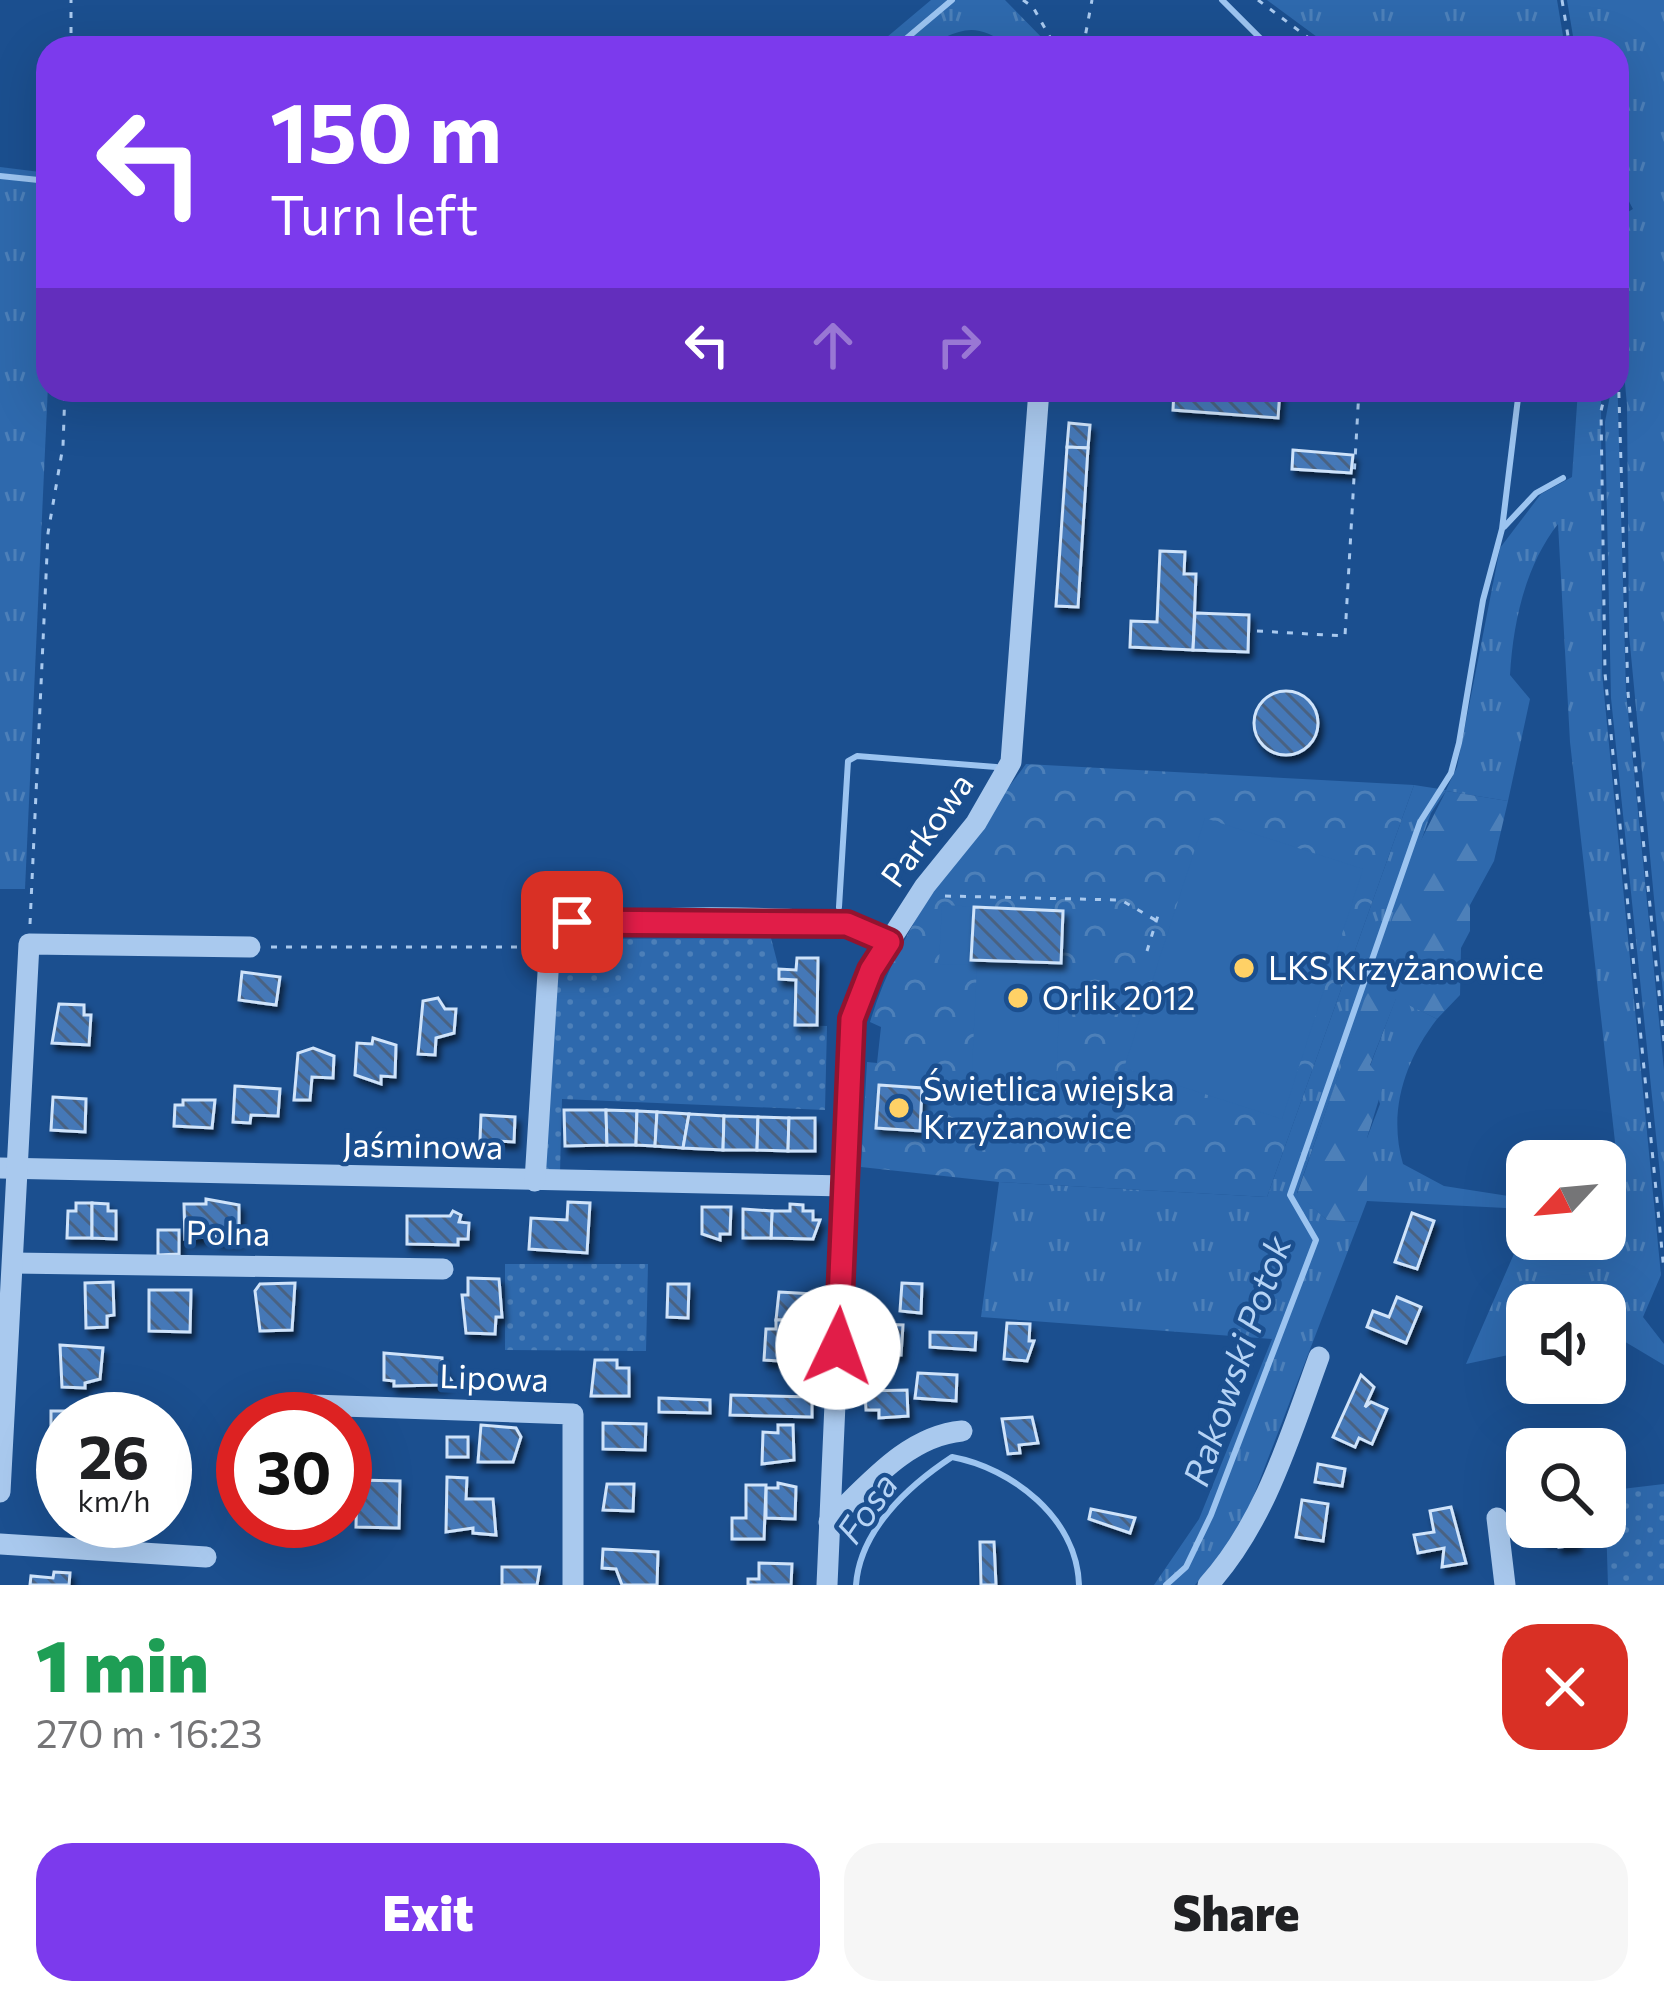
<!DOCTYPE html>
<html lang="en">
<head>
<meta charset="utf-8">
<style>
  :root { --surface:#fff; --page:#f6f6f6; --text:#202124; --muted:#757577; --accent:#7c3aed }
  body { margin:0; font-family:Commissioner,sans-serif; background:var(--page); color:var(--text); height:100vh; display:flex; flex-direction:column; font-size:45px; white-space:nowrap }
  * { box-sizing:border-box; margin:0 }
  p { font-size:39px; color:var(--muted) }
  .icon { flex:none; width:66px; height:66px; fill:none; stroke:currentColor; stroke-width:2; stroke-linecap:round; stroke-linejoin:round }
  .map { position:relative; height:1585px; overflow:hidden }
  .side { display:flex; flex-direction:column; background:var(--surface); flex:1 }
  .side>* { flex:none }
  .guide { position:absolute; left:36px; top:36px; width:1593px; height:366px; border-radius:36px; box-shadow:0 12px 48px #0002; background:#7c3aed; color:#fff; overflow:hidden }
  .needle { width:78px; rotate:244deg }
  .fabs { position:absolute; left:1506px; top:1140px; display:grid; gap:24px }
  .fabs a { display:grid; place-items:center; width:120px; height:120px; border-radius:24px; background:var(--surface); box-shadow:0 12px 48px #0002; font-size:60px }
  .speed { position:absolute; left:36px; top:1392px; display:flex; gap:24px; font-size:60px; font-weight:700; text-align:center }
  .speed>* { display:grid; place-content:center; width:156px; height:156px; border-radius:50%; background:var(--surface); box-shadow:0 12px 48px #0002; line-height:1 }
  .speed small { font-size:30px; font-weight:400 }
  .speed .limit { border:18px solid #d22; background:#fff; color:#111 }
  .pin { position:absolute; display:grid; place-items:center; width:102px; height:102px; color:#fff; margin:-51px; border-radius:24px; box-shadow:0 6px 18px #0006 }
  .me { position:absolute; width:132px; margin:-66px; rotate:3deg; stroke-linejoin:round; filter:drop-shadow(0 0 9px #0008) }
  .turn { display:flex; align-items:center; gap:42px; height:252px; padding:0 36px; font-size:54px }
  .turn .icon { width:156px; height:156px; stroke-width:2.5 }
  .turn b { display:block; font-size:84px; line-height:102px }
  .lanes { display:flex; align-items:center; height:114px; padding:0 36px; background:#0003; justify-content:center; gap:60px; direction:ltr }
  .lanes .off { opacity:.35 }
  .round { display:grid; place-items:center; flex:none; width:126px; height:126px; border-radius:36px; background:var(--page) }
  .overview { display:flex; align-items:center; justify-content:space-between; height:204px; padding:0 36px }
  h1 { font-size:72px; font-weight:800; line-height:90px; color:#1e9e55 }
  .primary-button { display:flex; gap:24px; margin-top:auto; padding:24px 36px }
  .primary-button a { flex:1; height:138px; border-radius:36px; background:var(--accent); color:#fff; font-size:48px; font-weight:800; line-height:138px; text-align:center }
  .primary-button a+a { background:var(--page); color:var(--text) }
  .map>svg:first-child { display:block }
  .grass { fill:url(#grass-tufts) }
  .forest { fill:url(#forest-firs) }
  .park { fill:url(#park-crowns) }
  .garden { fill:url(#garden-dots) }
  .pitch { fill:#2e69ad }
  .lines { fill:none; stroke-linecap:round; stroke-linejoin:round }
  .stream { stroke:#9cc4f0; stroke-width:6 }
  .building { fill:url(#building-back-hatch); stroke:#cfe3fa; stroke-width:3; filter:url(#shadow) }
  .path { stroke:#a9c9ee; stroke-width:3; stroke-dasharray:6 9; stroke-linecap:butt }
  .minor { stroke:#a9c9ee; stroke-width:21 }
  .route-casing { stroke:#92132f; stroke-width:30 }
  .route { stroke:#e11d48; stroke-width:21 }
  .poi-dot { fill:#ffd166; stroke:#1b4f8f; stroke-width:4.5 }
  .labels { text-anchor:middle; stroke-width:9; stroke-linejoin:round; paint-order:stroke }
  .street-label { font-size:33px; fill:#fff; stroke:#1b4f8f }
  .poi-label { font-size:33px; fill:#fff; stroke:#1b4f8f; text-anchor:start }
  .water-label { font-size:36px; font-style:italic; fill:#b5d3f5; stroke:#1b4f8f }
</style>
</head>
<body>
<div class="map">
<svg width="1664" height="1585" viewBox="0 0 1664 1585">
  <defs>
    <pattern id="grass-tufts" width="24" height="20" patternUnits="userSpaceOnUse" patternTransform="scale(3)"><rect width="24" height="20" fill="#2e69ad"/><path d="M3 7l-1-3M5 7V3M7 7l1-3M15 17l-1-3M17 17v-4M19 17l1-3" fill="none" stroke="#4d80b9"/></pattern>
    <pattern id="forest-firs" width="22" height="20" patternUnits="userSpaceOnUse" patternTransform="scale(3)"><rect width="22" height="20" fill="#2e69ad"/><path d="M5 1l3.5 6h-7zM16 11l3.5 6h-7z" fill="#4d80b9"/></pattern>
    <pattern id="park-crowns" width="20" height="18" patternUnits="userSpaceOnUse" patternTransform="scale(3)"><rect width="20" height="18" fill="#2e69ad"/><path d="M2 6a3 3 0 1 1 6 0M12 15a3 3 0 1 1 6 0" fill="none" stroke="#4d80b9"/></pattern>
    <pattern id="garden-dots" width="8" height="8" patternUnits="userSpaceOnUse" patternTransform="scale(3)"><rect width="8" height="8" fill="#2e69ad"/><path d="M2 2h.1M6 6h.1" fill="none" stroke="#4d80b9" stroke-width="1.8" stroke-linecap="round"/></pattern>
    <pattern id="building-back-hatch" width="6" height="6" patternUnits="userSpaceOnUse" patternTransform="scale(3)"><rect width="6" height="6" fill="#4478b7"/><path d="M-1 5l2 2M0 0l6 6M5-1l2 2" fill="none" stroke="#486282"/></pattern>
    <filter id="shadow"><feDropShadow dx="3.5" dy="6" stdDeviation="3" flood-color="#0009"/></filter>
  </defs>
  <rect width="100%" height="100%" fill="#1b4f8f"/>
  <!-- grass -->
  <g class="grass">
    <path d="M931,0H1005L1048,44L1012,48C966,13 957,38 914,48C902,51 886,48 874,48Z"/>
    <path d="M1267,0H1557L1565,48H1332Z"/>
    <path d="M1567,0H1664V1004L1629,634L1627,405L1617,297V210L1621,216L1633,209L1617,179V48H1575Z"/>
    <path d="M0,167L48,173V385L25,889H0Z"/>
    <path d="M1617,368L1626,693L1664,1070V1213L1611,698L1605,422L1611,390H1617Z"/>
    <path d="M1578,390H1601L1602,673L1661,1275L1643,1317L1664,1344V1365L1617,1337L1605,1338V1305H1527V1351L1466,1364L1527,1224V1239H1605V1204H1622L1570,742L1558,524C1525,566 1513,623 1510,675L1530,699L1508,801L1446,791L1431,813L1297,1193L1327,1220L1359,1222L1239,1534L1195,1585H1154L1199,1519L1272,1339L981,1317L999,1182L1267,1197L1414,785L1446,790L1457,767L1500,548L1541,494L1572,477Z"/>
    <path d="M1396,998L1437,1019C1404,1062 1388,1112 1403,1164L1444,1186L1527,1199V1209L1367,1201V1138L1380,1104L1370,1066Z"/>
  </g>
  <!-- forest -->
  <path class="forest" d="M1446,791L1508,801L1494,861L1470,905V931L1461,948L1460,995L1437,1019L1396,999L1370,1065L1384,1083L1367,1138V1201L1359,1222L1327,1220L1297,1194L1417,848Z"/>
  <!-- park -->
  <path class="park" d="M1026,764L1414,785L1267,1197L999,1182L861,1167L867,1062L877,1063L881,1027L870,1022C899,925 967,843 1026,764Z"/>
  <!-- garden -->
  <g class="garden">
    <path d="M771,938L779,969L796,980L795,1025L827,1026L825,1110L562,1099L560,1173L542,1172L559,939Z"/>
    <path d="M505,1264H648L646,1351L505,1350Z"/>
    <path d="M1664,1484V1585H1608L1605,1491Z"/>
  </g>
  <!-- pitch -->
  <g class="pitch">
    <path d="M1205,818L1363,869L1282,1119L1124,1068Z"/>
    <path d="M942,905L1063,911L1054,1136L969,1133L977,965L939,964Z"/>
  </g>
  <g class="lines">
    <!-- stream -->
    <g class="stream">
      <path d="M1222,0L1270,48"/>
      <path d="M895,48L952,0"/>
      <path d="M0,176L48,181"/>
      <path d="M1504,527L1536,493L1563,478"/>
      <path d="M839,907L848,761L857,756L996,767"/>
      <path d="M856,1585C860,1530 908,1486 952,1457C1012,1468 1077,1518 1079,1585"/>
      <path d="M1166,1585L1186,1567L1211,1515L1316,1240L1290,1195L1420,822L1451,773L1459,743L1483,600L1502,529L1519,390"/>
    </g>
  </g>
  <!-- building -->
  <g class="building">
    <path d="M1174,390H1280L1278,418L1173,410Z"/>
    <path d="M1069,423L1090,425L1088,448L1067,447Z"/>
    <path d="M1067,447L1088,448L1078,607L1056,606Z"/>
    <path d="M1293,450L1353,455L1351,473L1292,469Z"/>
    <path d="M1160,551L1185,552L1184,574H1196L1193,650L1130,647L1131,621L1157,622Z"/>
    <path d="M1195,613L1249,615L1248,652L1193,650Z"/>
    <circle cx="1286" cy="723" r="32"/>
    <path d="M974,907L1063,911L1061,963L971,960Z"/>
    <path d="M797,958H818L817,1025H795L796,980L779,979V969L796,970Z"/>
    <path d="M242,972L280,977L276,1005L239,1000Z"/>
    <path d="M438,998L445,1009H456L454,1033L436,1038L435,1055L418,1054L423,1001Z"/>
    <path d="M59,1004L84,1005V1015H91L89,1045L52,1043Z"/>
    <path d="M373,1038L396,1045L395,1077L381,1076V1084L355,1075L357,1043L372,1044Z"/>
    <path d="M313,1048L334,1056L333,1078L312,1077L310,1100H294L298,1053Z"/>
    <path d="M879,1085L922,1088L920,1131L876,1128Z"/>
    <path d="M235,1086L280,1089L278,1116L251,1115L250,1123L233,1122Z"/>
    <path d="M53,1097L86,1099L85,1132L51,1130Z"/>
    <path d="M183,1100H215L212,1128L174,1126L175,1105H183Z"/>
    <path d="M564,1110H606L607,1145L565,1146Z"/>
    <path d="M606,1110L637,1111L636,1145H607Z"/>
    <path d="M637,1111L657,1112L655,1146L636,1145Z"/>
    <path d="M657,1112L689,1114L683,1148L655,1146Z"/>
    <path d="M689,1114L724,1116L723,1150L683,1148Z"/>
    <path d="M481,1115L515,1117L514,1142L480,1140Z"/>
    <path d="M724,1116L758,1117L757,1150H723Z"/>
    <path d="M758,1117L789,1118L788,1151L757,1150Z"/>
    <path d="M789,1118H815V1151H788Z"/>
    <path d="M206,1199L239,1205V1240H217V1235L185,1239L184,1204H206Z"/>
    <path d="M568,1202L590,1203L587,1253L529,1249L531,1218L567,1220Z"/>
    <path d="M76,1203H92V1238H67L68,1211H76Z"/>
    <path d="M92,1203L108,1204V1211H116V1239L92,1238Z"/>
    <path d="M790,1204L803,1205V1211H813V1220H820L813,1239L771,1238L772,1211H790Z"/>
    <path d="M702,1207H731L730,1234H720V1240L702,1234Z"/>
    <path d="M743,1209L772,1211L771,1238H743Z"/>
    <path d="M453,1211L461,1215L459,1222L469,1223L468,1239H458V1245L407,1244V1216H450Z"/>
    <path d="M1412,1213L1434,1221L1417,1269L1395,1262Z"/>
    <path d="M158,1230H179V1254L158,1255Z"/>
    <path d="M468,1278L499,1279L502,1317H496L495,1334L466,1333L462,1295H468Z"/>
    <path d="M113,1282L114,1315L107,1316V1327L86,1328L85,1283Z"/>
    <path d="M295,1283L292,1330L260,1331L255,1291L260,1284Z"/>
    <path d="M902,1283L922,1284L921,1313L900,1311Z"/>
    <path d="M668,1284H689L688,1318L667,1317Z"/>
    <path d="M149,1290H191L190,1332L149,1331Z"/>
    <path d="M779,1292L813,1294L811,1312L804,1311L803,1320H776Z"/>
    <path d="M1397,1297L1421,1307L1406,1343L1367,1327L1373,1311L1389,1317Z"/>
    <path d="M776,1320H803L801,1351L779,1349V1361L764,1360L766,1329H776Z"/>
    <path d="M1007,1323L1030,1324L1029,1341H1034L1027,1361L1004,1359Z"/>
    <path d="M877,1324L903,1325L901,1355L876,1354V1346L870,1345Z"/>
    <path d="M930,1332L976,1333L975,1350L930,1347Z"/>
    <path d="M60,1345L103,1348L100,1379L85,1383V1388L62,1387Z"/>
    <path d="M384,1353L442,1358V1369L451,1380L442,1385L394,1386V1381L384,1380Z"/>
    <path d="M595,1360H617V1368H629V1396H591Z"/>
    <path d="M918,1373L957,1375L956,1401L915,1398Z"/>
    <path d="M1361,1375L1374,1387L1365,1407L1371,1402L1387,1409L1372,1444L1359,1438L1355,1447L1333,1437Z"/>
    <path d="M907,1390L908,1416L879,1418V1410H866L865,1391Z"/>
    <path d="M731,1395L812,1397V1417L730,1415Z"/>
    <path d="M659,1398L710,1400V1413L659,1412Z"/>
    <path d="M51,1411H86V1419H63L62,1443H51Z"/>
    <path d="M1032,1417L1038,1443L1019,1445L1020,1453L1008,1454L1002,1419Z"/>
    <path d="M603,1423L646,1424L645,1450L603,1449Z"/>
    <path d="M481,1425L516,1428L521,1437L513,1462H478Z"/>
    <path d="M778,1425H793L794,1460L762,1464L763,1432L778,1433Z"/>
    <rect x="447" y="1437" width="21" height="20"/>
    <path d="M1318,1464L1345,1469L1342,1486L1315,1482Z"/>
    <path d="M447,1477L467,1478L466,1499H493L496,1535L473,1533V1528L446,1532Z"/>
    <path d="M357,1480L400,1481L399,1528L356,1527Z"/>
    <path d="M778,1483L796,1487L795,1519L766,1518V1488H778Z"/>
    <path d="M607,1484H634L633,1511L603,1510Z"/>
    <path d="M746,1485H766L764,1539H732V1518H746Z"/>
    <path d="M1302,1500L1328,1504L1323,1541L1296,1537Z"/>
    <path d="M1451,1507L1466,1563L1442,1567L1444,1548L1418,1553L1414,1535L1434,1532L1430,1511Z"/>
    <path d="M1091,1509L1135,1518L1130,1533L1089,1519Z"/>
    <path d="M1543,1527H1575L1577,1545L1559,1547L1558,1539L1545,1541Z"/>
    <path d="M980,1542H994L996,1585H981Z"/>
    <path d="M603,1549L658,1552L657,1585H622L616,1569L602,1568Z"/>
    <path d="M759,1563L792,1564L791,1585H748V1579H759Z"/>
    <path d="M502,1567H540L537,1585H502Z"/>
    <path d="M54,1572L70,1573L69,1585H30L31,1576L53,1578Z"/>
  </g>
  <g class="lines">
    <!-- path -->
    <g class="path">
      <path d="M1023,0L1033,7L1056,48"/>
      <path d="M1258,0L1322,48"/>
      <path d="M1562,0L1570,48"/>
      <path d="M71,48V0"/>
      <path d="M1083,48L1092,0"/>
      <path d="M1617,191L1629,215"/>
      <path d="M1617,332L1628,693L1664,1041"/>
      <path d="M1606,390L1601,411L1605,673L1664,1271"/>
      <path d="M1257,631L1345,636L1359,390"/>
      <path d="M945,896L1121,900L1157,921"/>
      <path d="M30,924L48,533L63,446L65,390"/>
      <path d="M271,947H532"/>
      <path d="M1147,951L1160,909"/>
    </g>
    <!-- minor -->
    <g class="minor">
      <path d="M0,1168L845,1186"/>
      <path d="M535,1181L549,957L557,929C589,914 804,916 845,924C860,927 875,936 889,942"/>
      <path d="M13,1263L443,1269"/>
      <path d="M313,1405L573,1414V1585"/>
      <path d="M0,1492L29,944L250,947"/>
      <path d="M1497,1518L1505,1585"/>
      <path d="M829,1522C868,1485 907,1436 962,1431"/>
      <path d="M0,1544L206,1557"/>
      <path d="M827,1585L852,1019L871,970L925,886L976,823L1011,762L1039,390"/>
      <path d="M1208,1585C1265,1522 1290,1436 1319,1357"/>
    </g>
  </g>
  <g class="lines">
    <!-- route casing -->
    <g class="route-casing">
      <path id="route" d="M572,922L847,924L889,942L871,970L852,1019L838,1347"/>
    </g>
    <!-- route -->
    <use href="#route" class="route"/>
  </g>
  <!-- markers -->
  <g class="poi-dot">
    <circle cx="1244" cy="968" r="12"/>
    <circle cx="1018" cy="998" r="12"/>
    <circle cx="899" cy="1108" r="12"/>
  </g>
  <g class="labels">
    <!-- street labels -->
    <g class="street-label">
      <text transform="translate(927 830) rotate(-54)" y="12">Parkowa</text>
      <text transform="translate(423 1146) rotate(1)" y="12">Jaśminowa</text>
      <text transform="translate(228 1233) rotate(1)" y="12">Polna</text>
      <text transform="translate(494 1378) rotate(2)" y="12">Lipowa</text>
    </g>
    <!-- poi labels -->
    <g class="poi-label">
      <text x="1268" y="980">LKS Krzyżanowice</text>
      <text x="1042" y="1010">Orlik 2012</text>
      <text x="923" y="1101">Świetlica wiejska<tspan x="923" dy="38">Krzyżanowice</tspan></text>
    </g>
    <!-- water labels -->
    <g class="water-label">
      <text transform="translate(1237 1361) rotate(-71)" y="13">Rakowski Potok</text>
      <text transform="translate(867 1508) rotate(-55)" y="13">Fosa</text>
    </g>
  </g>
</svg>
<div class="fabs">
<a><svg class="needle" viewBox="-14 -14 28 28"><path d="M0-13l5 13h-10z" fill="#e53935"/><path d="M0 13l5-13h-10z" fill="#757577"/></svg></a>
<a><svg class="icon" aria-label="sound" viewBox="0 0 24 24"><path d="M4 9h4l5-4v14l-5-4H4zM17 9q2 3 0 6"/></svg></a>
<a><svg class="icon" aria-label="search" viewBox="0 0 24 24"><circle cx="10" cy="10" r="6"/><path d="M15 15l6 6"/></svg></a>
</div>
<div class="speed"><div>26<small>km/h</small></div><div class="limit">30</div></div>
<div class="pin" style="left:572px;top:922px;background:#d93025"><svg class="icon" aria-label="arrive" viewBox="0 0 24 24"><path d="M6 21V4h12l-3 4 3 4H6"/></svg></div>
<svg class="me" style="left:838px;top:1347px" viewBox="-20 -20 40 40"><circle r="19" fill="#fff"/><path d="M0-13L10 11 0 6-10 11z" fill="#e11d48"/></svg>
<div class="guide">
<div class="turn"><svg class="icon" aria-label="left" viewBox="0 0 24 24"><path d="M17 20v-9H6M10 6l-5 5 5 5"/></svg><div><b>150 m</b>Turn left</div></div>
<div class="lanes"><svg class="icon" aria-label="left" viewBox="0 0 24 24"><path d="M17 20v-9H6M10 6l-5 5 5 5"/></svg><svg class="icon off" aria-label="ahead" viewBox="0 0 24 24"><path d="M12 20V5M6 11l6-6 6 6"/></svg><svg class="icon off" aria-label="right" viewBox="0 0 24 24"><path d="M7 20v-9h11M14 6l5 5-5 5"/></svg></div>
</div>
</div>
<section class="side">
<div class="overview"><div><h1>1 min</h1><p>270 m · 16:23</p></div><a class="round" style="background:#d93025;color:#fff"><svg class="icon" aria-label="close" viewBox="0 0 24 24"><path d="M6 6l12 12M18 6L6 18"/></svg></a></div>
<div class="primary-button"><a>Exit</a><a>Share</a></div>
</section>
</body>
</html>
